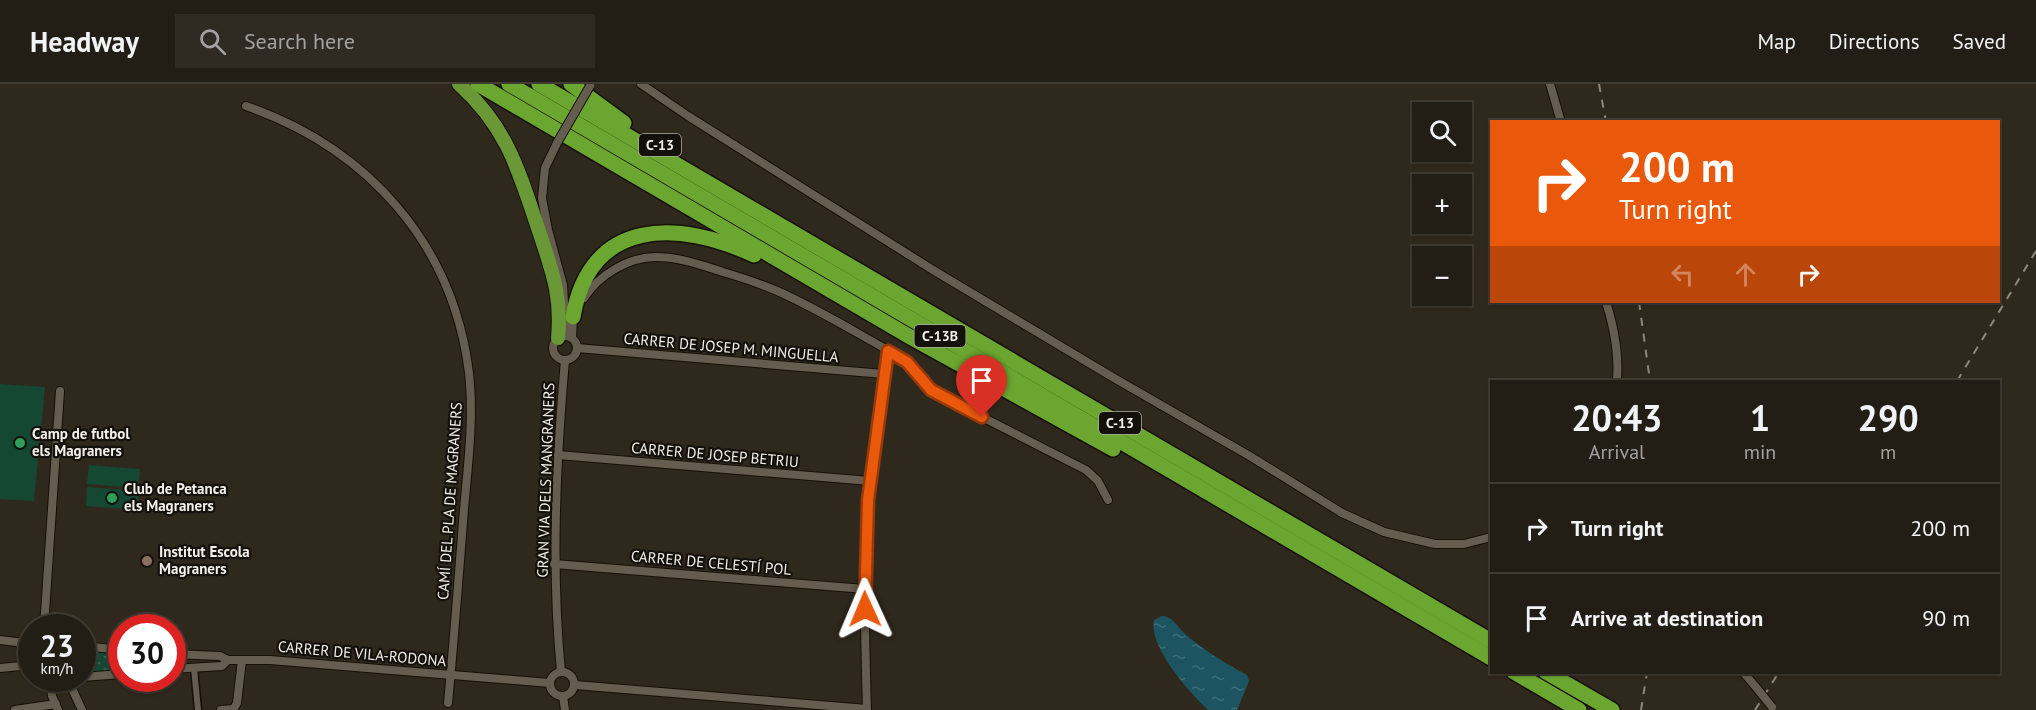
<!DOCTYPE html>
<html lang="en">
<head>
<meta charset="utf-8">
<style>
  :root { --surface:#231e15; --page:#2f2b22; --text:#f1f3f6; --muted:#a3a2a0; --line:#403c34 }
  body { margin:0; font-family:"PT Sans",sans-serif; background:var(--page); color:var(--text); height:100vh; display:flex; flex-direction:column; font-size:22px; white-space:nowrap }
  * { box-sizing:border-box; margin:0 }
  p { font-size:20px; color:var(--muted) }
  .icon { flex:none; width:33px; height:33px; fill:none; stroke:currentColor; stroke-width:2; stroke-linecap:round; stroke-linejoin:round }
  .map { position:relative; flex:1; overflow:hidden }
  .panel { position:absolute; left:1490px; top:296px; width:510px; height:294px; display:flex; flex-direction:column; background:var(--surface); border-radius:0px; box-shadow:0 2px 4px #0004,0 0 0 2px var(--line) }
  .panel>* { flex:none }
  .banner { position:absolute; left:1490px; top:36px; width:510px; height:183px; border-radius:0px; box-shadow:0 2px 4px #0004,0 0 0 2px var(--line); background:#ea580c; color:#fff; overflow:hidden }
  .tools { position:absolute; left:1412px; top:18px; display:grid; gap:12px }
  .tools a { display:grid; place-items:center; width:60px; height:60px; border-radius:0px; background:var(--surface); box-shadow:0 2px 4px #0004,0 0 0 2px var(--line); font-size:30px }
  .speed { position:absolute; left:18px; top:530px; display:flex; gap:12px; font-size:30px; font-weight:700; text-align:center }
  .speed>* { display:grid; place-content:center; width:78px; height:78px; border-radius:50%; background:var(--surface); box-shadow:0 2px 4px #0004,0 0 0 2px var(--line); line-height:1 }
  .speed small { font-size:15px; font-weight:400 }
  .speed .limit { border:9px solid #d22; background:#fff; color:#111 }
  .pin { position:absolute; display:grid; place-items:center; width:51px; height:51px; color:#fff; margin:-62px -26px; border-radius:50% 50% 50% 0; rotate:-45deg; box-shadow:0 0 6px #0007 }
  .pin .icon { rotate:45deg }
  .me { position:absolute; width:66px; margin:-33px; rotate:359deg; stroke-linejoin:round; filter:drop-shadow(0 0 4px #0008) }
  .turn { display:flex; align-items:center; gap:21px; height:126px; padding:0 30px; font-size:27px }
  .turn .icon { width:78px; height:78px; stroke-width:2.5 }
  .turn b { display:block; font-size:42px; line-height:51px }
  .lanes { display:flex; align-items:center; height:57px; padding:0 30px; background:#0003; justify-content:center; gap:30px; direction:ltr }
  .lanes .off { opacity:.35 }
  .eta { display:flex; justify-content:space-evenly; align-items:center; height:102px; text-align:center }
  .eta b { font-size:36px; font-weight:600; line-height:42px }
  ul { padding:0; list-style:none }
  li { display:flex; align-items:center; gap:18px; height:90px; padding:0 30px; border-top:2px solid var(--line) }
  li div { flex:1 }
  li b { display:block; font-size:22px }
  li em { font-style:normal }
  header { display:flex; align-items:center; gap:36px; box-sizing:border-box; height:84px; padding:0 30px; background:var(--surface); border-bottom:2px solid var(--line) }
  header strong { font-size:28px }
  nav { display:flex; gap:33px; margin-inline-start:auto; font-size:21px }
  .search { width:420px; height:54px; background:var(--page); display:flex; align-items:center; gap:15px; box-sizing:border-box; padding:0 21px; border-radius:0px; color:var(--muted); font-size:22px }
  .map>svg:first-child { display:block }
  .grass { fill:url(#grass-dots) }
  .park { fill:#154832 }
  .water { fill:url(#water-ripples) }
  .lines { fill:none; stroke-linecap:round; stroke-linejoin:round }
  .pedestrian-casing { stroke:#171006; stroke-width:9 }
  .minor-casing { stroke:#171006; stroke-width:10 }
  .trunk-casing { stroke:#171006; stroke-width:16 }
  .motorway-casing { stroke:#171006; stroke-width:18 }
  .pedestrian { stroke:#655d4f; stroke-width:6 }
  .minor { stroke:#655d4f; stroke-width:8 }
  .trunk { stroke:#6a9836; stroke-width:14 }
  .motorway { stroke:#6ba730; stroke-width:15 }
  .rail { stroke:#8d877d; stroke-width:2; stroke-dasharray:8 8; stroke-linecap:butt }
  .minor-bridge-casing { stroke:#171006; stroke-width:10; stroke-linecap:butt }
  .minor-bridge { stroke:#655d4f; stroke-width:8 }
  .route-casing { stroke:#983908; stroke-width:15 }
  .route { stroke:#ea580c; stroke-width:10 }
  .leisure-dot { fill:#2e9e5b; stroke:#14110c; stroke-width:2 }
  .education-dot { fill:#8d6e63; stroke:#14110c; stroke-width:2 }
  .labels { text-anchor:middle; stroke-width:4.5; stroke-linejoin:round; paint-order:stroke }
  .shield { fill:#14110c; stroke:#b1aca5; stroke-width:1.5 }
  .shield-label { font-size:14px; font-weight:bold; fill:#f4efe7 }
  .street-label { font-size:15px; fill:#f4efe7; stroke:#14110c }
  .poi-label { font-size:15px; font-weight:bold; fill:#f4efe7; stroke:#14110c; text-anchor:start }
</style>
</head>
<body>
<header>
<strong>Headway</strong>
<div class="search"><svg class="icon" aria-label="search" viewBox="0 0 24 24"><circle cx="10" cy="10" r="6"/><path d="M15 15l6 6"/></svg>Search here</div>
<nav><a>Map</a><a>Directions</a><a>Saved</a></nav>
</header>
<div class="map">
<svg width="2036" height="626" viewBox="0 0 2036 626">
  <defs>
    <pattern id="grass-dots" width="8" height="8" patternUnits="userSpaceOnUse" patternTransform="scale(1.5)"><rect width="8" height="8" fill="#154832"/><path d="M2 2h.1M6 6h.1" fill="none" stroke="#386350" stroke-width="1.8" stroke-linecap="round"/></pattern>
    <pattern id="water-ripples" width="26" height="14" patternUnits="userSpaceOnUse" patternTransform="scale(1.5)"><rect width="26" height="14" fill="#1c5561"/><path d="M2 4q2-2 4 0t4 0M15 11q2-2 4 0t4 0" fill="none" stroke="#3e6e78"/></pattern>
  </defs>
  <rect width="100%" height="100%" fill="#2f281c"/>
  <!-- grass -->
  <path class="grass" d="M82,565L121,568V587L83,589L85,581Z"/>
  <!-- park -->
  <g class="park">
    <path d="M0,300L45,303L34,417L0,415Z"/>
    <path d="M89,381L140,385L138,404L87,400Z"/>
    <path d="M87,403L139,407L137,426L86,422Z"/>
  </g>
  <!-- water -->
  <path class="water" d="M1162,532C1172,532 1177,542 1184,549C1203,566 1225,579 1247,591L1249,597L1237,626H1208C1190,609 1148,562 1154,536Z"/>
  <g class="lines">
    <!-- pedestrian casing -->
    <g class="pedestrian-casing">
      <path id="pedestrian" d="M194,584L198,626"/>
    </g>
    <!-- minor casing -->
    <g class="minor-casing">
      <g id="minor">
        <path d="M641,0L688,32L933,186L1114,294L1248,371L1342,429L1384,448L1435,460H1464L1491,453"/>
        <path d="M1550,0L1561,38"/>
        <path d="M246,22C367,64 453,159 469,289C474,334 468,380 464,425C459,490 454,555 448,619"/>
        <path d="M557,59L545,84L542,114L548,146L563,201L566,252"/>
        <path d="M584,214C599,191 628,173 656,173C679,173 702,181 723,188C740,193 758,199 775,206C819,225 861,252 904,275C917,286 924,301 939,311L1086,386L1098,397L1108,416"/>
        <path d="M1606,218C1614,243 1619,270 1617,297"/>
        <circle cx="565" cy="264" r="12"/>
        <path d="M572,254L573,232"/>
        <path d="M577,264L884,290"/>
        <path d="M558,371L870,397"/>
        <path d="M554,480L865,505"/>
        <path d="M44,543L60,307"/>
        <path d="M0,556L32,560"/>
        <path d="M82,562L122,566"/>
        <path d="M172,570L220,572L228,576H270L550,599"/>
        <path d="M0,584L32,581"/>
        <path d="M172,585L222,582L228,576"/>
        <circle cx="562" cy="600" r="12"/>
        <path d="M561,588C551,484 556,380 565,276"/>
        <path d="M1743,588L1755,602"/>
        <path d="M82,593L122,590"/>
        <path d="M48,594L61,600L74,594"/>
        <path d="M50,595L52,612L58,626"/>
        <path d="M69,598L82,626"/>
        <path d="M575,601L867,625"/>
        <path d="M563,612L565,626"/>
        <path d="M15,626L56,620"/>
        <path d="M221,626L234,625"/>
        <path d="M233,626L237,619L242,576"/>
        <path d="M867,626C865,556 863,486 868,416C872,366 882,316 888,267"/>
      </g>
    </g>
    <!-- trunk casing -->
    <g class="trunk-casing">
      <path id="trunk" d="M459,0C508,44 519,88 539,147C552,187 562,211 558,254"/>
    </g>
    <!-- motorway casing -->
    <g class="motorway-casing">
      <g id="motorway">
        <path d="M478,0L912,254L1113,365"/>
        <path d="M509,0L1491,574"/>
        <path d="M539,0L1491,557"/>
        <path d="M571,0L624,39"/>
        <path d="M573,233C590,133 679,136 754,171"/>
        <path d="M1514,588L1579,626"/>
        <path d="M1546,588L1612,626"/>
      </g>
    </g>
    <!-- pedestrian -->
    <use href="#pedestrian" class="pedestrian"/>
    <!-- minor -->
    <use href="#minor" class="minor"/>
    <!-- trunk -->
    <use href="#trunk" class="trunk"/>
    <!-- motorway -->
    <use href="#motorway" class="motorway"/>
    <!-- rail -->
    <g class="rail">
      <path d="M1599,0L1606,38"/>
      <path d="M1639,218L1650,297"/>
      <path d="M1957,297L2036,167"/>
      <path d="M1641,626L1647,588"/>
      <path d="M1755,626L1779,588"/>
    </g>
    <!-- minor-bridge casing -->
    <g class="minor-bridge-casing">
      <g id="minor-bridge">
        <path d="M557,59L590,2"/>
        <path d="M1755,602L1772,623"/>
      </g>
    </g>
    <!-- minor-bridge -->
    <use href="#minor-bridge" class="minor-bridge"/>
  </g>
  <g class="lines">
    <!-- route casing -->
    <g class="route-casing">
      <path id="route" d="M865,525L868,416L888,267L907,278L931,306L982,333"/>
    </g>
    <!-- route -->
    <use href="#route" class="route"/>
  </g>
  <!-- markers -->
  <g class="leisure-dot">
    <circle cx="20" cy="359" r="6"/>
    <circle cx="112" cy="414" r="6"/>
  </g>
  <circle class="education-dot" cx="147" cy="477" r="6"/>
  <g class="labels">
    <!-- shield labels -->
    <g class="shield">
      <rect x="639" y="50" width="42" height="22" rx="4.5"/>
      <rect x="914.5" y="241" width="51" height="22" rx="4.5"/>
      <rect x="1099" y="328" width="42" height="22" rx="4.5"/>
    </g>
    <g class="shield-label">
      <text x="660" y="66">C-13</text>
      <text x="940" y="257">C-13B</text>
      <text x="1120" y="344">C-13</text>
    </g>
    <!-- street labels -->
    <g class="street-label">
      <text transform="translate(731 264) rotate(5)" y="5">CARRER DE JOSEP M. MINGUELLA</text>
      <text transform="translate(715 371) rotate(5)" y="5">CARRER DE JOSEP BETRIU</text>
      <text transform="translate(546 396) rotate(-88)" y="5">GRAN VIA DELS MANGRANERS</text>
      <text transform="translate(450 417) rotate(-86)" y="5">CAMÍ DEL PLA DE MAGRANERS</text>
      <text transform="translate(711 479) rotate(5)" y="5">CARRER DE CELESTÍ POL</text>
      <text transform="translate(362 570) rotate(5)" y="5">CARRER DE VILA-RODONA</text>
    </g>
    <!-- poi labels -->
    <g class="poi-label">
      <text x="32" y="355">Camp de futbol<tspan x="32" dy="17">els Magraners</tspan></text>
      <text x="124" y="410">Club de Petanca<tspan x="124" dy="17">els Magraners</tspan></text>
      <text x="159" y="473">Institut Escola<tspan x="159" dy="17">Magraners</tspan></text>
    </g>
  </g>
</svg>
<div class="tools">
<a><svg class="icon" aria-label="search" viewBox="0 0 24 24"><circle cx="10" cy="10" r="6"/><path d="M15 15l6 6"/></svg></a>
<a>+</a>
<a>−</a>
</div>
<div class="speed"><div>23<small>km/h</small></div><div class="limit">30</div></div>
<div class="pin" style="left:982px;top:333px;background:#d93025"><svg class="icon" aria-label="arrive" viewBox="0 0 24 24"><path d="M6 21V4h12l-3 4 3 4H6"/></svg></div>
<svg class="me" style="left:865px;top:525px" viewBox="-20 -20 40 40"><path d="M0-17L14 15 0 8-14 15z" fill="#ea580c" stroke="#fff" stroke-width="4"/></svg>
<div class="banner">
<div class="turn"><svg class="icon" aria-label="right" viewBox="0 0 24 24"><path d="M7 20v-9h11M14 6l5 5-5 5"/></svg><div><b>200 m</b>Turn right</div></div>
<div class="lanes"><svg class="icon off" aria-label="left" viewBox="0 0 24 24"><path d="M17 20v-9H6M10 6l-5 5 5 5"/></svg><svg class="icon off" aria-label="ahead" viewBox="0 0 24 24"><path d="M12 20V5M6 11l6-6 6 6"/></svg><svg class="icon" aria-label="right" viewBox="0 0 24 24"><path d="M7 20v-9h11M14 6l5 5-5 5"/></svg></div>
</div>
<section class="panel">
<div class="eta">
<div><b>20:43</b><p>Arrival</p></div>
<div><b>1</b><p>min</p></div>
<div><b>290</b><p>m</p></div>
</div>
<ul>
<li><svg class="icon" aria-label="right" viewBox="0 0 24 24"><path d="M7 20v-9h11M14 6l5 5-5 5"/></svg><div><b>Turn right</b></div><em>200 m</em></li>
<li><svg class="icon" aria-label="arrive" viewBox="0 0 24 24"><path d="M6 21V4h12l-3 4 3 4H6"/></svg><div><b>Arrive at destination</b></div><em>90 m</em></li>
</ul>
</section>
</div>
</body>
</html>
